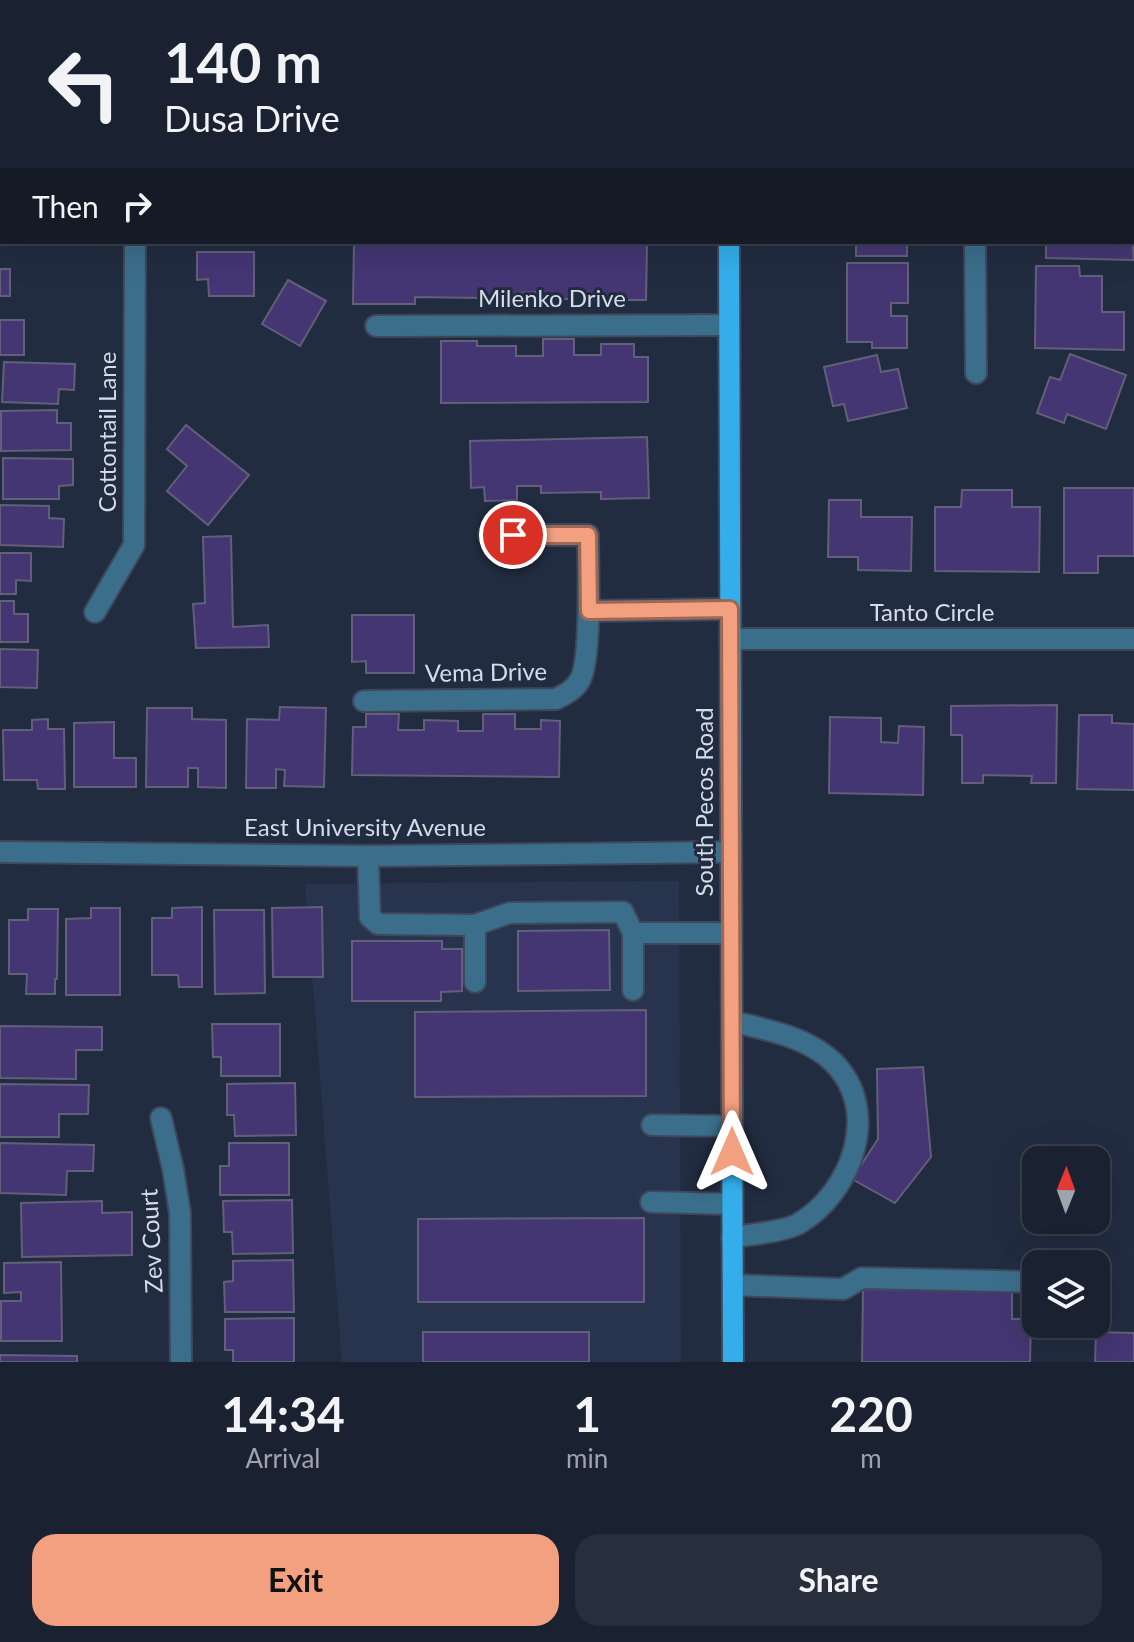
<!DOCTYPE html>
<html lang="en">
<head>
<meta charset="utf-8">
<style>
  :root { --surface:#1a2130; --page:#272e3c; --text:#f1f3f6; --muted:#9fa3ab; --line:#383e4c; --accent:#f2a080 }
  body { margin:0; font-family:Lato,sans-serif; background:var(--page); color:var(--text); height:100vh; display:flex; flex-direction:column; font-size:30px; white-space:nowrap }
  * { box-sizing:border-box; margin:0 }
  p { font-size:26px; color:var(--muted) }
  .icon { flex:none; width:44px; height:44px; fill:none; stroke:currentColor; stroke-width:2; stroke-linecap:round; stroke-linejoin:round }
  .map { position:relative; height:1362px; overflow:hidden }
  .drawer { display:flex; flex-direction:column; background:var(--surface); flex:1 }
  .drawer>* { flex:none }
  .guide { position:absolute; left:0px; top:0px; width:1134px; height:244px; box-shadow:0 8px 32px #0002,0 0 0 2px var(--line); background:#1a2130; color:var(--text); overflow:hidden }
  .needle { width:52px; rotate:1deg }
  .fabs { position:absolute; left:1022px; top:1146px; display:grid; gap:16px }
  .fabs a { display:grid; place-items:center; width:88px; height:88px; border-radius:16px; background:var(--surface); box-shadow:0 8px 32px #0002,0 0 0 2px var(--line); font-size:40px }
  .pin { position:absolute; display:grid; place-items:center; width:68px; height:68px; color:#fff; margin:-34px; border:4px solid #fff; border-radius:50%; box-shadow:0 2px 8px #0007 }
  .me { position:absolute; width:88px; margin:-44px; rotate:0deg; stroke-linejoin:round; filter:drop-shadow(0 0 6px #0008) }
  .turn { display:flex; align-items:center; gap:28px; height:168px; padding:0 32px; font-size:36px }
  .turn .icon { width:104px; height:104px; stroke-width:2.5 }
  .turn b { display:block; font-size:56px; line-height:68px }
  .then { display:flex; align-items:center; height:76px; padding:0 32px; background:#0003; gap:16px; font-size:30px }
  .eta { display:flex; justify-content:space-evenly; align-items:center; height:136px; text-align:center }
  .eta b { font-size:48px; font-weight:700; line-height:56px }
  .button { display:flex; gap:16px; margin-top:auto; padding:16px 32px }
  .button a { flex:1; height:92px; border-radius:24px; background:var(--accent); color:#111; font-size:32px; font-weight:700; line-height:92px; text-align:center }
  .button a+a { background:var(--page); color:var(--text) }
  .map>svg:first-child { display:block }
  .built { fill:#28344e }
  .building { fill:#443673; stroke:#625f78; stroke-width:2 }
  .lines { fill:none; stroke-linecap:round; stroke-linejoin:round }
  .minor-casing { stroke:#3f485b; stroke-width:24 }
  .major-casing { stroke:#3f485b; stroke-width:24 }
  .minor { stroke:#3b6e8b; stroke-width:20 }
  .major { stroke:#34aeea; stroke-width:20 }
  .route-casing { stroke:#9d6853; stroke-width:20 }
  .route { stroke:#f2a080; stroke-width:14 }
  .labels { text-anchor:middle; stroke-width:6; stroke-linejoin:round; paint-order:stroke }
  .street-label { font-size:24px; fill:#d5dce9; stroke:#222c40 }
</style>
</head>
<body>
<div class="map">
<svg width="1134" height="1362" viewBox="0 0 1134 1362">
  <rect width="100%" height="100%" fill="#222c40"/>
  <!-- built -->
  <path class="built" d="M679,881L681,1362H342L305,884Z"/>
  <!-- building -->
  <g class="building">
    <path d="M1132,236L1134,260L1046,258V242H1132Z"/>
    <path d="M354,242L647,245L646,300H593V293L574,292V299H536V292L515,293V305L480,304V298L415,297V304H353Z"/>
    <rect x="856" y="242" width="51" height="14"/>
    <path d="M197,252H254V296H209L208,279L197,280Z"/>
    <path d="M847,263H908V303H891V316H907V348H872V342H847Z"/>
    <path d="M1036,266H1079L1080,276H1102V312H1124V350L1035,348Z"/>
    <rect x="0" y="269" width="10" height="27"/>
    <path d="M288,280L326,301L300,346L262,324Z"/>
    <rect x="0" y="320" width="24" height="35"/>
    <path d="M543,339H574V355H601V344H634V357H648V402L441,403V341H477V346H516V356H543Z"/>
    <path d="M1070,354L1126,375L1106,429L1067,414L1064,423L1037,413L1050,377L1060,380Z"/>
    <path d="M877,355L881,372L898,369L907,408L848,421L844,404L833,406L824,367Z"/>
    <path d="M4,362L75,364L74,390L59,389L58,404L2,402Z"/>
    <path d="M57,410V423H71V450L1,451V411Z"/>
    <path d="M186,425L249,475L208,525L167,491L187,466L167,449Z"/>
    <path d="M647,437L649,498L601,499V492L541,493V486H517V500L485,501L484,487L471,488L470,441Z"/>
    <path d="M3,458L73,459V485L59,486V499H3Z"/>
    <path d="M1064,488H1134V556H1098V573H1064Z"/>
    <path d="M962,490H1012V507H1040L1039,572L935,571V507H961Z"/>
    <path d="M829,500H861V517H912L911,571L858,570V557H828Z"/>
    <path d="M0,505L49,506V518L64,519L63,547L0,545Z"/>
    <path d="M231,536L233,627L268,625L269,647L196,648L193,604L205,603L203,537Z"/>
    <path d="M0,553H31V581L16,580V594H0Z"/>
    <path d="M0,601H14V614H28V642H0Z"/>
    <path d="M352,615H414V673H366V661L352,662Z"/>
    <path d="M0,649L38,650L37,688L0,687Z"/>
    <path d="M1057,705L1056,783H1031L1032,776L983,775V783H962V735H951V706Z"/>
    <path d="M280,707L326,708L324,787L284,786L285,770L276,769V788H246L247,719L279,720Z"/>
    <path d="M147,708H192V719L226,720V788L198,787V768H188V787H146Z"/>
    <path d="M366,714H399L398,730H424V720L458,721V731H483V714H515V729H541V720L560,721L559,777L352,775L353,727H366Z"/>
    <path d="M1079,715H1112V723L1134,724V790L1077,789Z"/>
    <path d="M830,717L881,718V742L898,743L899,726L924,727L923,795L829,793Z"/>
    <path d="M48,719V729H64L65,789H38L37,780H4L3,730H32V720Z"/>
    <path d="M114,722V758H136V787H74V723Z"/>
    <path d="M202,907V987H179L178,975H152V918H172V908Z"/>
    <path d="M322,907L323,977H273L272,908Z"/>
    <path d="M91,908H120V995H66V919L91,918Z"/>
    <path d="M28,909H58L57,979H55V994H26L27,974H9V920H28Z"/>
    <path d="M214,910H264L265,993L215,994Z"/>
    <path d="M609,930L610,990L518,991V931Z"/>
    <path d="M352,941H442V949H462V991L441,992V1001H352Z"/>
    <path d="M646,1010V1096L415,1097V1012Z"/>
    <path d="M212,1024H280V1076H221V1057H213Z"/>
    <path d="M0,1026L102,1027V1050H76V1079L0,1078Z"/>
    <path d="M923,1067L931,1157L895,1203L852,1179L878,1139L877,1069Z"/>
    <path d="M295,1083L296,1135L235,1136L234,1115H227V1084Z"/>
    <path d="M0,1084L89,1085L88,1114H59V1137H0Z"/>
    <path d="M0,1143L94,1145L93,1171H67L66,1195L0,1193Z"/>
    <path d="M229,1143H289V1195H220V1166H229Z"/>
    <path d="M292,1200L293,1253L233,1254L232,1232H224L223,1201Z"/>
    <path d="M102,1201V1213L132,1212V1255L22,1257L21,1203Z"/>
    <path d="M644,1218V1302H418V1219Z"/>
    <path d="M293,1260L294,1312H225L224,1282L233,1281V1261Z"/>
    <path d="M61,1262L62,1341H1V1301H21V1292L4,1293V1263Z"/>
    <path d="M863,1289L1012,1291V1319H1031L1030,1362H862Z"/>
    <path d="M294,1318V1362H233V1350H225V1319Z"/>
    <rect x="423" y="1332" width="166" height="30"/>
    <path d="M1096,1332L1134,1333V1362H1095Z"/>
    <path d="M0,1355L77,1356V1362H0Z"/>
  </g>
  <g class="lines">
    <!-- minor casing -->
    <g class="minor-casing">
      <g id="minor">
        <path d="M941,0V2"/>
        <path d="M0,29H2"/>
        <path d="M1132,29H1134"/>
        <path d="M975,242L976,373"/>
        <path d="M376,326L729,325"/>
        <path d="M589,611L730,609"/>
        <path d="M95,612L134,545L135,242"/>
        <path d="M730,639H1134"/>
        <path d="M364,701L556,699C566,694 574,690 580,680C592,659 588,563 588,535H489"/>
        <path d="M0,852L368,856L731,852"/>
        <path d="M368,856L370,917L378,924L475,925L509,913L623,912L633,933V990"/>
        <path d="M633,933H731"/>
        <path d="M475,982V925"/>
        <path d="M732,1021C766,1030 806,1036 833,1062C882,1110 852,1193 798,1224C783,1232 750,1234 732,1238"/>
        <path d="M161,1118L173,1169L180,1213L181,1362"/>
        <path d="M652,1125L732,1126"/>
        <path d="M651,1202L732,1204"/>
        <path d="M733,1285L843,1289L862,1278L1036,1282"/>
      </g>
    </g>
    <!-- major casing -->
    <g class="major-casing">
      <g id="major">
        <path d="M728,0V2"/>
        <path d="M729,242L733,1362"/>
      </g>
    </g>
    <!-- minor -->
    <use href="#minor" class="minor"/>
    <!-- major -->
    <use href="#major" class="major"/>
  </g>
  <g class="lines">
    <!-- route casing -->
    <g class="route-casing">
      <path id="route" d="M513,535H588L589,611L730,609L732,1152"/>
    </g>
    <!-- route -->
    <use href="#route" class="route"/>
  </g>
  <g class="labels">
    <!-- street labels -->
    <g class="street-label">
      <text x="552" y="307">Milenko Drive</text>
      <text transform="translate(108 432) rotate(-90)" y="8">Cottontail Lane</text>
      <text x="932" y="621">Tanto Circle</text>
      <text transform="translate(486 673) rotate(-1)" y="8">Vema Drive</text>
      <text transform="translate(705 802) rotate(-90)" y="8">South Pecos Road</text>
      <text x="365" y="836">East University Avenue</text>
      <text transform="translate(152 1241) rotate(-93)" y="8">Zev Court</text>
    </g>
  </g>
</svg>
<div class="fabs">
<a><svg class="needle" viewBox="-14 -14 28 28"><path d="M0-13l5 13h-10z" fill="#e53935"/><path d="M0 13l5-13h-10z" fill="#9fa3ab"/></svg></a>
<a><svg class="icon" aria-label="layers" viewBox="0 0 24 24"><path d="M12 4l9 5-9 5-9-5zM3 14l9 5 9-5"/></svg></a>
</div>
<div class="pin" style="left:513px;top:535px;background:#d93025"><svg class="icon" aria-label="arrive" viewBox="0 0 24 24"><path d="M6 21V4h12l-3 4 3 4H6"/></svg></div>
<svg class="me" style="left:732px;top:1152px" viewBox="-20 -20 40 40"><path d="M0-17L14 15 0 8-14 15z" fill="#f2a080" stroke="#fff" stroke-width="4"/></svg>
<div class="guide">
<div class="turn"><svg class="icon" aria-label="left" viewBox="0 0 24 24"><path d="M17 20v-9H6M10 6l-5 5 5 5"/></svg><div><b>140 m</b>Dusa Drive</div></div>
<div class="then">Then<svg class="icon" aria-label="right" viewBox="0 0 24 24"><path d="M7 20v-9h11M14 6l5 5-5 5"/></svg></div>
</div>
</div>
<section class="drawer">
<div class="eta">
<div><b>14:34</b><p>Arrival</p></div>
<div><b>1</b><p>min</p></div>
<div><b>220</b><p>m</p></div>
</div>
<div class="button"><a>Exit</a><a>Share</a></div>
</section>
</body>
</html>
